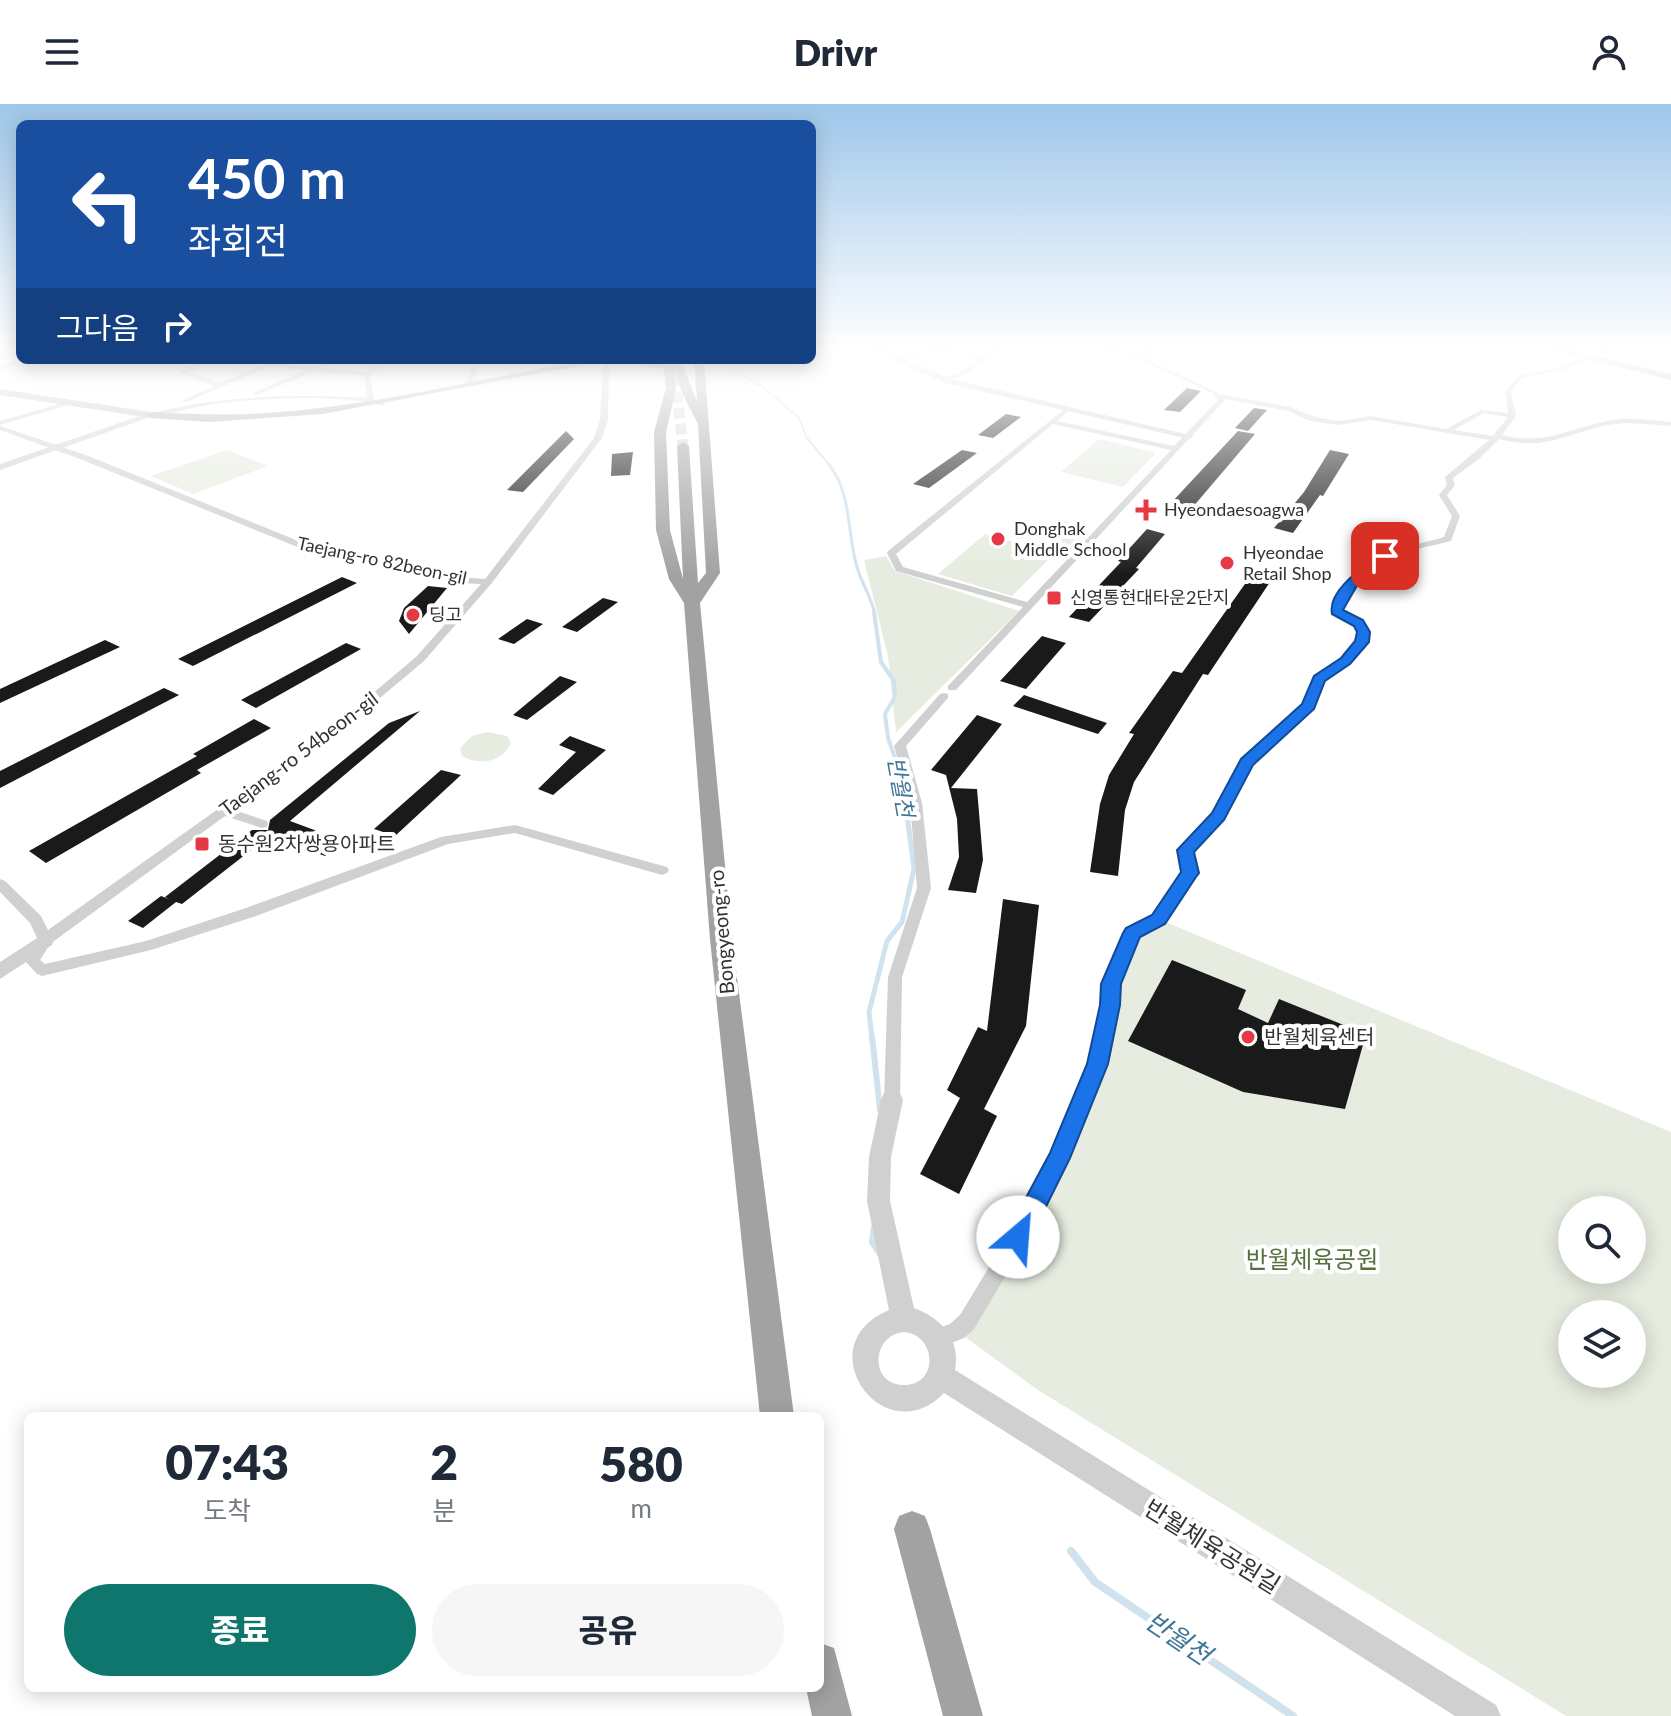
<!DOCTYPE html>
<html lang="ko">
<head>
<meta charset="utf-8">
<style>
  :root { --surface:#fff; --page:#f6f6f7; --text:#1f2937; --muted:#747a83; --accent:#0f766e }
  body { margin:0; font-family:Lato,"Noto Sans KR",sans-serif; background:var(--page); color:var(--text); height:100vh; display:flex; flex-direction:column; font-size:30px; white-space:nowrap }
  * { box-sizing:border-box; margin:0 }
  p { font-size:26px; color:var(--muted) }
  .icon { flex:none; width:44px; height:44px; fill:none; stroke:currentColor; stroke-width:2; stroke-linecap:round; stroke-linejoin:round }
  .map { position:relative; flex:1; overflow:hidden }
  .panel { position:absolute; left:24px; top:1308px; width:800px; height:280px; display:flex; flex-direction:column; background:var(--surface); border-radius:12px; box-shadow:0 4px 20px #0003 }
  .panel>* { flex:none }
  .guide { position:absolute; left:16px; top:16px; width:800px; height:244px; border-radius:12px; box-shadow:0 4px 20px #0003; background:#1a4fa0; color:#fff; overflow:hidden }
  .fabs { position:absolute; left:1558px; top:1092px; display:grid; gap:16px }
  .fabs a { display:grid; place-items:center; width:88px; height:88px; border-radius:50%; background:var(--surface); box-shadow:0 4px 20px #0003; font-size:40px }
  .pin { position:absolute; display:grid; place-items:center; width:68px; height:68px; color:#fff; margin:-34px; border-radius:16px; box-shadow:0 4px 12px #0006 }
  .me { position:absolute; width:88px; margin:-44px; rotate:27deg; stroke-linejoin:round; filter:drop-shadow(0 0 6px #0008) }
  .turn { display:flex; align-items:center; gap:28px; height:168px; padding:0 40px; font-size:36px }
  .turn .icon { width:104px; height:104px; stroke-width:2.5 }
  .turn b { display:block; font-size:56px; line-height:68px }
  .then { display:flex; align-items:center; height:76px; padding:0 40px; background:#0003; gap:16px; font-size:30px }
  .eta { display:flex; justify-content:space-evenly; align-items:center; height:136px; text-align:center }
  .eta b { font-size:48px; font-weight:800; line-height:56px }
  .cta { display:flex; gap:16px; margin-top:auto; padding:16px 40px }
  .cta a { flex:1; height:92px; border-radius:48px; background:var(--accent); color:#fff; font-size:32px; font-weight:800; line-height:92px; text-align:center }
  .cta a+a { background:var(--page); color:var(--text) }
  header { display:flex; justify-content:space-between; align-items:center; height:104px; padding:0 40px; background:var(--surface); font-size:36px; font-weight:800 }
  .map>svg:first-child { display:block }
  .green { fill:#e6ecdf; fill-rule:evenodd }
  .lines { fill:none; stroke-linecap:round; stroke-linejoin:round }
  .stream-far5 { stroke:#cfe2ee; stroke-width:2 }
  .stream-far4 { stroke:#cfe2ee; stroke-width:3 }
  .stream-far3 { stroke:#cfe2ee; stroke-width:4 }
  .stream-far2 { stroke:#cfe2ee; stroke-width:5 }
  .stream-far1 { stroke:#cfe2ee; stroke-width:6 }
  .stream { stroke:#cfe2ee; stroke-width:8 }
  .building { fill:#1a1a1a }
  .trunk-tunnel { stroke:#d6d6d6; stroke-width:11; stroke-dasharray:11 5; stroke-linecap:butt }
  .minor { fill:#d0d0d0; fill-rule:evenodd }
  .tertiary { fill:#d0d0d0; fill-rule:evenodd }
  .secondary { fill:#bdbdbd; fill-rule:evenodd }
  .primary { fill:#ababab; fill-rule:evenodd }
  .trunk { fill:#a2a2a2; fill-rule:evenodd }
  .route { fill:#1a73e8; stroke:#114b97; stroke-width:2 }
  .poi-dot { fill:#e63946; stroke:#fff; stroke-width:3 }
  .labels { text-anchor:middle; stroke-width:8; stroke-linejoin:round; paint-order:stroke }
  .far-poi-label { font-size:18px; fill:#333; stroke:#fff; text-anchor:start }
  .far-street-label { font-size:18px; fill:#333; stroke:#fff }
  .street-label { font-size:20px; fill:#333; stroke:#fff }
  .poi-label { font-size:20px; fill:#333; stroke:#fff; text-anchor:start }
  .water-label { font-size:22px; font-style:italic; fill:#3f7597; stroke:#fff }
  .near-park-label { font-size:24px; fill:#56703f; stroke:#fff }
  .near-street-label { font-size:24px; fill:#333; stroke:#fff }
  .near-water-label { font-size:26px; font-style:italic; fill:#3f7597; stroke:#fff }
</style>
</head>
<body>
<header><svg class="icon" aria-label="menu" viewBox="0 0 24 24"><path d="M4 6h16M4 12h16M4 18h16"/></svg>Drivr<svg class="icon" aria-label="person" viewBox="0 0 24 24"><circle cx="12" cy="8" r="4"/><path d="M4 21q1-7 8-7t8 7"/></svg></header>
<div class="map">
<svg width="1671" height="1612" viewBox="0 0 1671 1612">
  <rect width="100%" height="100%" fill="#fff"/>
  <!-- green -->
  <g class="green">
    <path d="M1099,335L1154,348L1155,350L1123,383L1061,368Z"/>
    <path d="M227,346L268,362L193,390L151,372Z"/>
    <path d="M1058,415L1089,423L1071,441L1040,432Z"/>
    <path d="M985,430L1055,449L1012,492L938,470Z"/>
    <path d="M886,452L895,467L1019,507L896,628L888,552L864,456Z"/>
    <path d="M487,628L507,632L511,639C503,658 479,662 462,652L460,644L472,632Z"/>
    <path d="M1158,815L1671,1028V1612H1566L1038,1286L957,1227L967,1218L1098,960L1132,829ZM1572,1106H1632V1166H1572ZM1572,1210H1632V1270H1572Z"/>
  </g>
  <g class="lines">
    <!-- stream-far5 -->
    <path class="stream-far5" d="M730,265L764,284L799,314L807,334L831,363"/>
    <!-- stream-far4 -->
    <path class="stream-far4" d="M829,361C852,388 847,431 857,463C862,480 871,493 875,510"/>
    <!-- stream-far3 -->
    <path class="stream-far3" d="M874,508L881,558L894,577L895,593L885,610L888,634L902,674L905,697"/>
    <!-- stream-far2 -->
    <path class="stream-far2" d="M872,934L869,908L887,837L902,818L914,765L905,695"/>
    <!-- stream-far1 -->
    <g class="stream-far1">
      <path d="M872,932L880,1006"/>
      <path d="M874,1123L872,1138L880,1150"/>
    </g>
    <!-- stream -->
    <path class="stream" d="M1071,1447L1095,1478L1293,1612"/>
  </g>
  <!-- building -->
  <g class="building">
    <path d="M1187,284L1201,287L1180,308L1164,306Z"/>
    <path d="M1254,304L1267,306L1248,327L1235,324Z"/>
    <path d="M1006,310L1021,313L993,334L978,331Z"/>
    <path d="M566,327L574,335L523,388L507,386Z"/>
    <path d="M1238,327L1255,330L1192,404L1171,399Z"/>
    <path d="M962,346L977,349L929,384L913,380Z"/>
    <path d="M1330,346L1349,350L1323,392L1320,391L1293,429L1274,424L1304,388Z"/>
    <path d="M633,348L630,371L611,372L612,350Z"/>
    <path d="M1147,425L1165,430L1136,464L1139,465L1089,518L1069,513L1121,458L1118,457Z"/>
    <path d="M1252,470L1272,475L1208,571L1203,570L1134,678L1125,706L1118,772L1090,768L1100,700L1109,671L1134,630L1129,629L1173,567L1182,569Z"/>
    <path d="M342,473L357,479L193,562L178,555Z"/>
    <path d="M428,482L447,484L409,530L399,517L404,504Z"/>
    <path d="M603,494L618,498L577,528L562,523Z"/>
    <path d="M527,515L543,520L514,540L498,535Z"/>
    <path d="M1042,532L1066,539L1026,585L1000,577Z"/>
    <path d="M105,536L120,543L0,599V585Z"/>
    <path d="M346,539L361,545L256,604L241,596Z"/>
    <path d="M560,572L577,578L527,616L513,611Z"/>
    <path d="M164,584L179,591L0,684V667Z"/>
    <path d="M1024,591L1107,619L1098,630L1013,602Z"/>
    <path d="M420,607L290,717L344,737L325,752L269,732L182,800L176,798L143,824L128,817L161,792L169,795L165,793L252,726H268L270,716L389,619Z"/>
    <path d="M977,611L1002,620L951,684L977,685L983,756L976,789L948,786L959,753L957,715L946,671L931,666Z"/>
    <path d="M254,615L271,624L197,666L201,669L46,759L29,747L197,652L193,650Z"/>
    <path d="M570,632L606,646L553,691L538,685L576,648L559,641Z"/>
    <path d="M441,666L461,671L395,732L374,725Z"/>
    <path d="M1003,795L1039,801L1026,922L984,1005L997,1012L959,1090L920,1070L960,994L947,986L978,923L987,927Z"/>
    <path d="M1172,856L1246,886L1238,905L1268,919L1279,895L1366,930L1345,1005L1243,988L1128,937Z"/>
  </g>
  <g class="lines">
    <!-- trunk-tunnel -->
    <path class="trunk-tunnel" d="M673,256L683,342"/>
    <!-- minor -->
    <g class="minor">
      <path d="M939,245L985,253L998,245H1005L963,271L945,277L943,274L959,269L980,255L945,248L895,255L892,253Z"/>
      <path d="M1097,245L1140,250L1145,245H1151L1145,252L1147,255L1220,290L1290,303L1315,313L1338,317L1371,312L1446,325L1481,306L1508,309L1505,288L1518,272L1562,263L1603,245H1615L1566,265L1522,274L1511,288L1516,312L1502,331C1543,342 1568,325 1607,317C1628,313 1650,316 1671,318V322C1650,321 1629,317 1608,321C1565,330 1546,347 1499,335L1479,355L1453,374L1455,381L1447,391L1460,412L1451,437C1434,442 1403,446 1388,454C1373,462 1345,489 1341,506L1363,517L1369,528L1367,538L1350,559L1324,577L1312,604L1251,661L1223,715L1192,747L1197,769L1195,772L1163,819L1138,832L1119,880L1118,901L1106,960L1068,1054L1025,1139L974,1225L964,1234L936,1245L929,1242L926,1235L929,1228L950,1220L960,1211L1011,1127L1052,1050L1090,960L1102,901L1103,880L1125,829L1127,825L1153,811L1183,769L1178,746L1214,710L1242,656L1303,601L1315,573L1342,555L1357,537L1359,528L1355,521L1333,509C1330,491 1367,457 1383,450C1402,442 1425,439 1444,433L1452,412L1439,391L1447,381L1445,373L1489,336L1371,316L1338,321L1310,317L1288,307L1225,295L1224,297L956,586H948V582L1023,503L896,467L887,449L888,447L1067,303L1072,304L1057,317L1174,342L1218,296L1212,289L1143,257L1140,254ZM1484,309L1508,313L1493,332L1454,326ZM1053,320L1171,346L1027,498L903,463L896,450Z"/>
      <path d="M20,256H30L0,266V262Z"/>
      <path d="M202,256H211L187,268L219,279L273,256H281L277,259L314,263L330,256H338L323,264L366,268L385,256H392L370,271L374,295L385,299L383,302C340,289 249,294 203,302C185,305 166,312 149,312V310C221,291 293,290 367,294L364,272L315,267L257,291H253V289L306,266L270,262L187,298H183V296L214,282L180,269L187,262Z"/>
      <path d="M474,256H480L471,280L466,281Z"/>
      <path d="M603,256H609L608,315L602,334L491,480L424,557L337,630L234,706L267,717L268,720L267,723L262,724L225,712L50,840L40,856L45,860L146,837L246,804L441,733L515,721L667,763L669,766L667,769L662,771L515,729L448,740L256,812L151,846L42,872L37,870L25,857L38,836L30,819L0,788V775L5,777L41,812L48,826L329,626L416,553L481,480L459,479L300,444L80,355L0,326V322L86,351L306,440L459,473L485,475L594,334L600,315Z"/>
      <path d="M70,297L72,300L0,321V317Z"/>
      <path d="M944,589L948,590V594L906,642L922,699L931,784L902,873L900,996L898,1001L892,1003L886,1001L884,996L888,873L917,784L910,699L894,642L940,590Z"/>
    </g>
    <!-- tertiary -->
    <g class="tertiary">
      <path d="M872,245H883L951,275L1194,332L1189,335L945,279Z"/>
      <path d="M148,309L156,311L0,366V360Z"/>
      <path d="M45,829L52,831L54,836L52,841L0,875V858Z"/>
      <path d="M892,987L900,989L903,996L891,1053L890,1097L914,1204C941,1214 961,1235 955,1266L1496,1601L1501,1612H1455L944,1289C884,1351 805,1241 889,1206L867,1097L869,1053L881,996L884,989ZM904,1228C937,1231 939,1281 904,1281C869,1281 871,1231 904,1228Z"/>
    </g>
    <!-- secondary -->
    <path class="secondary" d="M0,285L151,308L156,311L151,314L0,291Z"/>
    <!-- primary -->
    <g class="primary">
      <path d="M1549,245H1566L1671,270V276Z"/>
      <path d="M588,256H610L323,310L209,318L151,314L145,311L151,308C190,310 228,312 267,309C375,302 481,274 588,256Z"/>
    </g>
    <!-- trunk -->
    <g class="trunk">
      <path d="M618,256H681L697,298L694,256H704L720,469L700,499L732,835L794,1312H760L710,835L684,499L669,475L656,426L654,328L666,284L664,265ZM674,265L683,291L698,320L706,469L698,479L689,342L683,338L677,342L683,475L670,426L666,328L676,284Z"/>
      <path d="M912,1407L925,1412L930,1425L983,1612H943L894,1425L899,1412Z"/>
      <path d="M820,1539L834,1544L852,1612H812L806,1584H820Z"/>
    </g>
  </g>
  <!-- sky -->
  <linearGradient id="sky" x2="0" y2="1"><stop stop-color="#9ec6ea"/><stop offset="0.52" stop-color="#fff"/><stop offset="1" stop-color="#fff" stop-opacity="0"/></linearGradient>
  <rect width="1671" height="471" fill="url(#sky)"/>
  <!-- route -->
  <path class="route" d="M1381,450L1391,452L1359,478L1343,506L1363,516L1370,528L1369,538L1350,560L1325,577L1314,605L1253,661L1224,716L1194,748L1199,769L1196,773L1165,820L1140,833L1121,880L1120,901L1108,960L1070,1054L1027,1141L1018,1145L1009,1141L1006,1133L1009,1125L1050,1049L1087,960L1100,901L1101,880L1123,829L1126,824L1152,811L1181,768L1177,746L1212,709L1241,655L1302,600L1314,572L1341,554L1355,537L1357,528L1354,522L1332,510C1327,486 1364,463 1381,450Z"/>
  <!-- markers -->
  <g class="poi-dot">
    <path d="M1142 394h8v8h8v8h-8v8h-8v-8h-8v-8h8z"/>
    <circle cx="998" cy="435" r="8"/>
    <circle cx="1227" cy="459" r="8"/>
    <rect x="1046" y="486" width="16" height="16" rx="4"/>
    <circle cx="413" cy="511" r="8"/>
    <rect x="194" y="732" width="16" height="16" rx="4"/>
    <circle cx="1248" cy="933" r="8"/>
  </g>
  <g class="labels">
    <!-- far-poi labels -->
    <g class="far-poi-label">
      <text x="1164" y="412">Hyeondaesoagwa</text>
      <text x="1014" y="431">Donghak<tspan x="1014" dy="21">Middle School</tspan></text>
      <text x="1243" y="455">Hyeondae<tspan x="1243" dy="21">Retail Shop</tspan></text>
      <text x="1070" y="500">신영통현대타운2단지</text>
      <text x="429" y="517">딩고</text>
    </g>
    <!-- far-street labels -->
    <g class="far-street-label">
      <text transform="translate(382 457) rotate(12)" y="6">Taejang-ro 82beon-gil</text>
    </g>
    <!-- street labels -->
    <g class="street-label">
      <text transform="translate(299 650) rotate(-37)" y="7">Taejang-ro 54beon-gil</text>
      <text transform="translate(722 828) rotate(-95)" y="7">Bongyeong-ro</text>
    </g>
    <!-- poi labels -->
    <g class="poi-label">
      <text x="218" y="747">동수원2차쌍용아파트</text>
      <text x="1264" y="940">반월체육센터</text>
    </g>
    <!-- water labels -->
    <g class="water-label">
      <text transform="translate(901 683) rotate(80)" y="8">반월천</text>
    </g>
    <!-- near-park labels -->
    <g class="near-park-label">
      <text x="1312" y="1164">반월체육공원</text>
    </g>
    <!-- near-street labels -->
    <g class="near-street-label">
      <text transform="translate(1212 1443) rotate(32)" y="8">반월체육공원길</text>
    </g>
    <!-- near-water labels -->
    <g class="near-water-label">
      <text transform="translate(1178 1534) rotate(34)" y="9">반월천</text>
    </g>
  </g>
</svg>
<div class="fabs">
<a><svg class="icon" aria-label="search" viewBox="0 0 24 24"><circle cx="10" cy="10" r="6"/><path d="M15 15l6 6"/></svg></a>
<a><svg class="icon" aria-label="layers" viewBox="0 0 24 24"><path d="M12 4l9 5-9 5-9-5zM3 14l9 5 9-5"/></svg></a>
</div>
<div class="pin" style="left:1385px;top:452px;background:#d93025"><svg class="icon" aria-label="arrive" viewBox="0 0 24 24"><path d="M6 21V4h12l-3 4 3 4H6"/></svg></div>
<svg class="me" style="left:1018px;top:1133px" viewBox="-20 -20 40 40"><circle r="19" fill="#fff"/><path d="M0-13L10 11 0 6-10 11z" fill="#1a73e8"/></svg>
<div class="guide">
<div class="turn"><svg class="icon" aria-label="left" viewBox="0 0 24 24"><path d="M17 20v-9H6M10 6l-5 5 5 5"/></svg><div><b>450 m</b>좌회전</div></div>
<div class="then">그다음<svg class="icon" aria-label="right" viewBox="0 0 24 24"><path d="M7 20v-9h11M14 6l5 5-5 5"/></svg></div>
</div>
<section class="panel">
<div class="eta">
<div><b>07:43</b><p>도착</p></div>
<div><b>2</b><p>분</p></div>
<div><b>580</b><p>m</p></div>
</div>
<div class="cta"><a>종료</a><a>공유</a></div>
</section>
</div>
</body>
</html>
